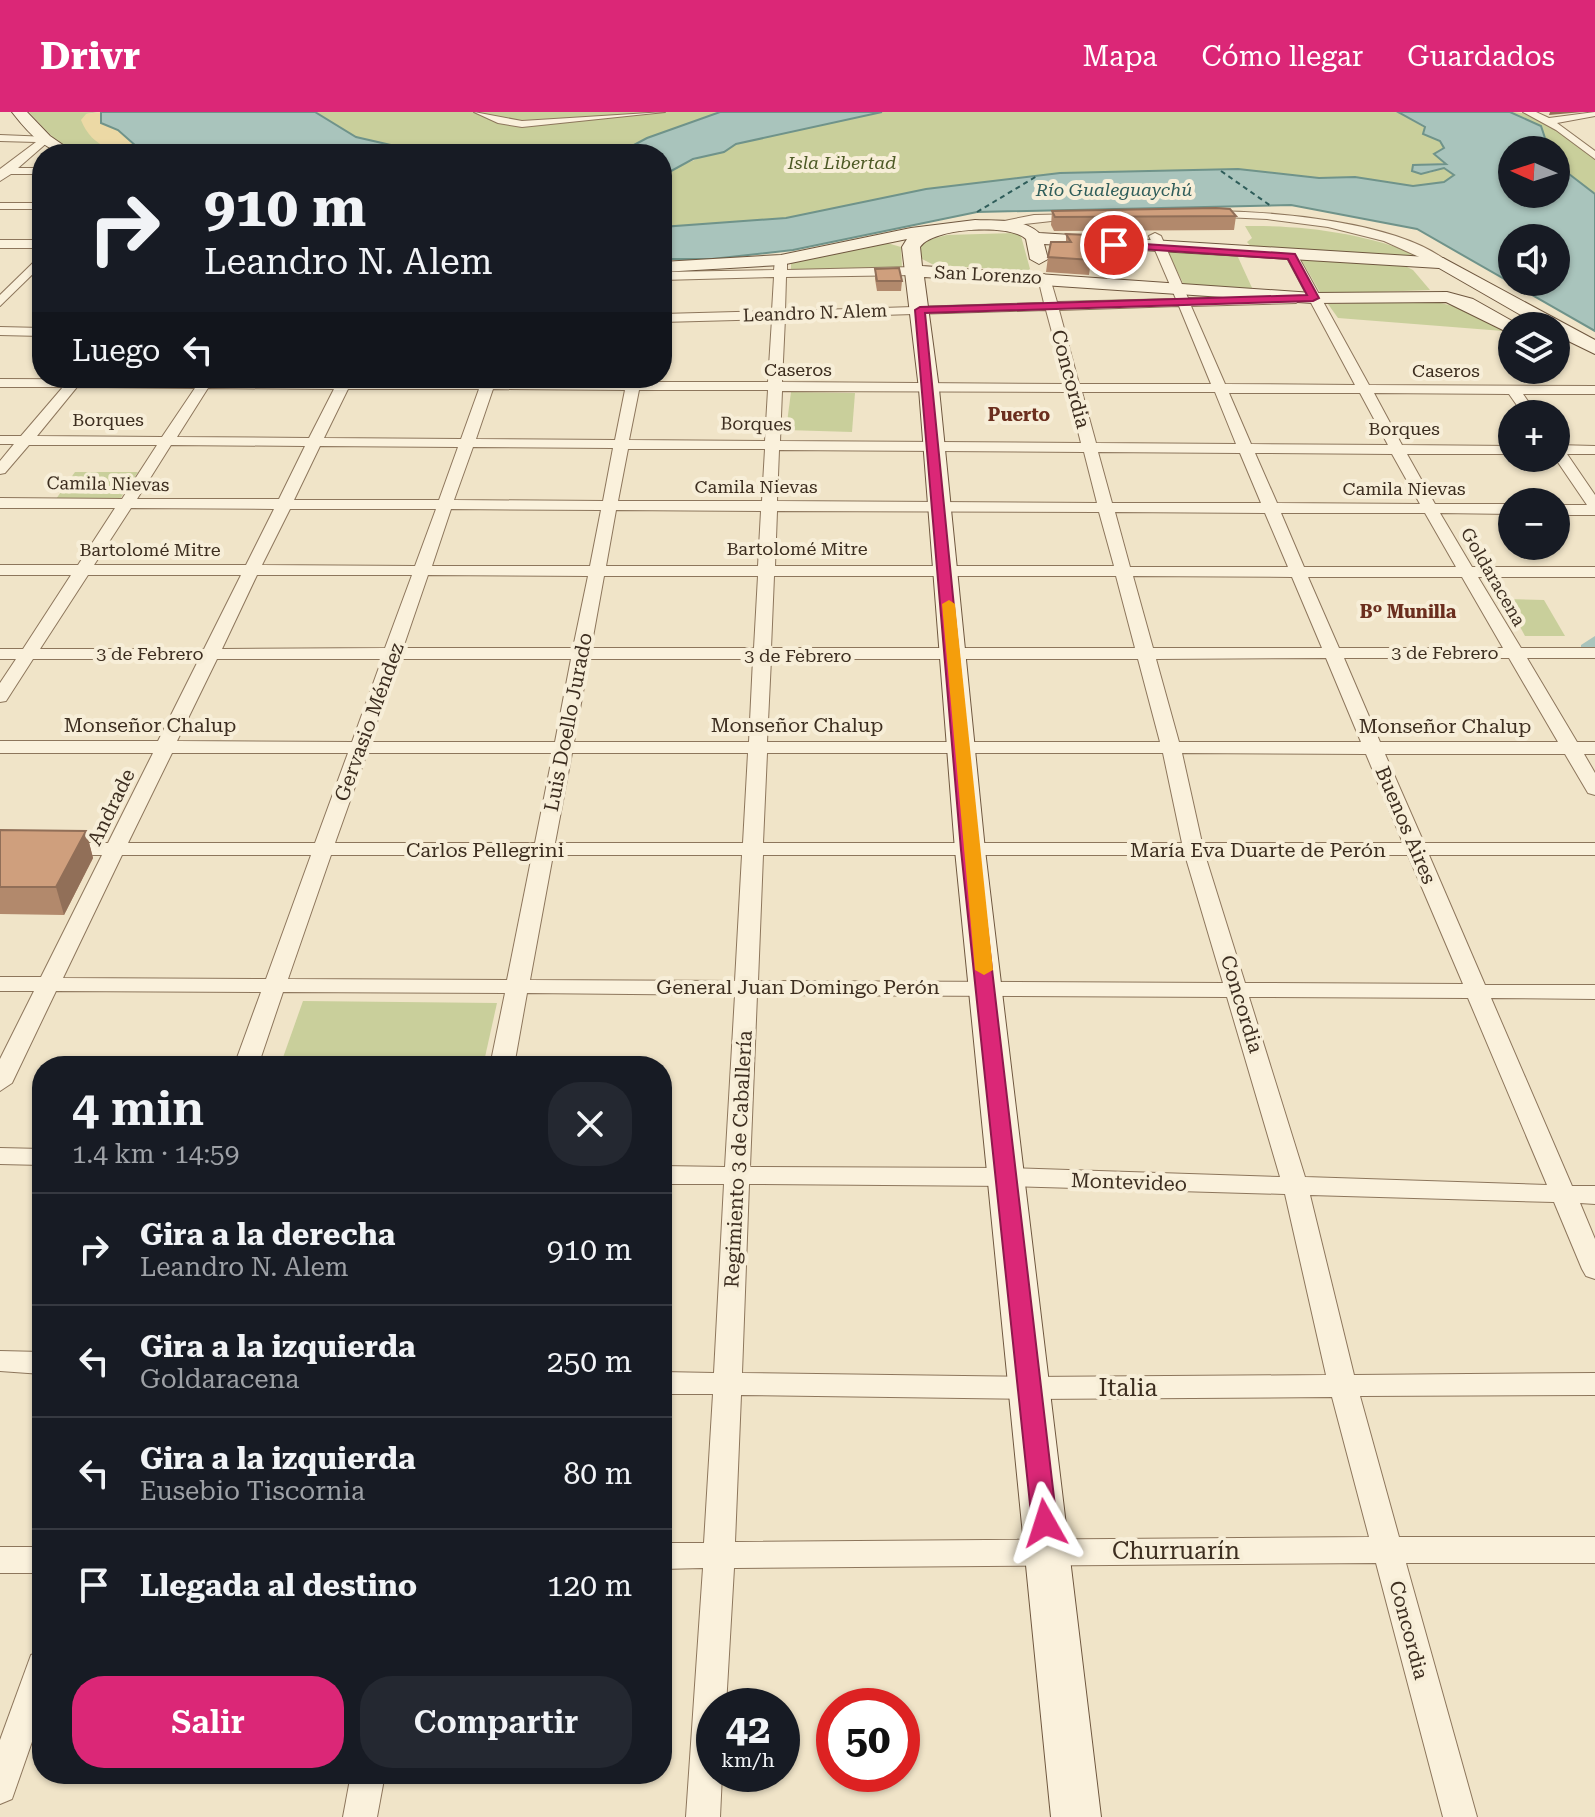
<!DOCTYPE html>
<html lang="es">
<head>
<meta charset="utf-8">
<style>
  :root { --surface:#171b24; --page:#242831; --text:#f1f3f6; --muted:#9ea1a6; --line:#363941; --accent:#db2777 }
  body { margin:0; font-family:"Roboto Serif",serif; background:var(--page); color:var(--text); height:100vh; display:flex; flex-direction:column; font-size:30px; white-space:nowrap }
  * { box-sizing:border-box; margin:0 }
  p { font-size:26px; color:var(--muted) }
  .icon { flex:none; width:44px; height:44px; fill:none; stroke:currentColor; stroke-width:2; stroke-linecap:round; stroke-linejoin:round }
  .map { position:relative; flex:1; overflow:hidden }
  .sheet { position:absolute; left:32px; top:944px; width:640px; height:728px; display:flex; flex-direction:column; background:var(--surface); border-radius:32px; box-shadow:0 2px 6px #0004 }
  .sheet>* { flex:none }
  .top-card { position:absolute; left:32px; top:32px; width:640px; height:244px; border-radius:32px; box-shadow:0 2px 6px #0004; background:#171b24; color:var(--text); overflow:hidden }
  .needle { width:52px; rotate:273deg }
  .fabs { position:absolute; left:1498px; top:24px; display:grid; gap:16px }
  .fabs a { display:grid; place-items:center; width:72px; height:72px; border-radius:50%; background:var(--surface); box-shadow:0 2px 6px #0004; font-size:40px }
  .speed { position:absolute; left:696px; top:1576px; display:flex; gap:16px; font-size:40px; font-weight:700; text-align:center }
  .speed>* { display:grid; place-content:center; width:104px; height:104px; border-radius:50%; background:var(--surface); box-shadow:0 2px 6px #0004; line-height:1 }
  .speed small { font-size:20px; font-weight:400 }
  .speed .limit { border:12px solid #d22; background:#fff; color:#111 }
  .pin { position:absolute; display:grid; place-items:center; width:68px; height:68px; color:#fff; margin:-34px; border:4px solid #fff; border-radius:50%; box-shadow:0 2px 8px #0007 }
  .me { position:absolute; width:88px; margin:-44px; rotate:354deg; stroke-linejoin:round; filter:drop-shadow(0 0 6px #0008) }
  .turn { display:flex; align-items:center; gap:28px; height:168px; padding:0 40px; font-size:36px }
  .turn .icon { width:104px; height:104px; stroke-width:2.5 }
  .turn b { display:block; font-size:56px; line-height:68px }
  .then { display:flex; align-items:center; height:76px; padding:0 40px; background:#0003; gap:16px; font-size:30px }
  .round { display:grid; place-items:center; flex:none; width:84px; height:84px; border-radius:32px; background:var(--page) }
  .head { display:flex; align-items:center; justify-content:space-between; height:136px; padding:0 40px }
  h1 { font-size:48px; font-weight:600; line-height:60px }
  .cta { display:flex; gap:16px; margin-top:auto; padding:16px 40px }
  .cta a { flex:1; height:92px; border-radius:32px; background:var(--accent); color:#fff; font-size:32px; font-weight:600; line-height:92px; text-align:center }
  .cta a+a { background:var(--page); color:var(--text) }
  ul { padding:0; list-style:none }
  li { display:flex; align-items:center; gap:24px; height:112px; padding:0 40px; border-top:2px solid var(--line) }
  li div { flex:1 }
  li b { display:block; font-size:30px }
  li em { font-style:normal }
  header { display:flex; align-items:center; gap:48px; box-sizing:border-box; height:112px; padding:0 40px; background:var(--accent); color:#fff }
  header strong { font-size:38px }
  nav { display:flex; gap:44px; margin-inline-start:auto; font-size:28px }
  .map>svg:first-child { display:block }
  .green { fill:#c9cf9b }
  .sand { fill:#ecd9a5 }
  .water { fill:#a9c4bc; stroke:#6f938a; stroke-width:2; fill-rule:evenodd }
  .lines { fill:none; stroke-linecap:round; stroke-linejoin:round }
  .canal { fill:#a9c4bc; fill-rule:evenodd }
  .ferry { stroke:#2f5d5a; stroke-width:2; stroke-dasharray:5 4; stroke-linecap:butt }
  .street-casing { stroke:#8d765c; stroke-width:2 }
  .secondary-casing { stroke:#6f573f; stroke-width:2 }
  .street { fill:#faf1dc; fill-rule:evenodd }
  .secondary { fill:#faf1dc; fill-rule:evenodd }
  .wall { fill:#b2896c }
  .shaded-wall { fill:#916f58 }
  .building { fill:#cf9f7d; stroke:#916f58; stroke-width:2 }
  .route { fill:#db2777; stroke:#8e194d; stroke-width:2 }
  .slow { fill:#f59e0b }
  .labels { text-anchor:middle; stroke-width:8; stroke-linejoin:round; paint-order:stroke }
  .far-park-label { font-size:18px; font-style:italic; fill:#4d5a26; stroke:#f7eed8 }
  .far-water-label { font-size:18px; font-style:italic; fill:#2f5d5a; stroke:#f7eed8 }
  .far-street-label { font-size:18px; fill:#3d2e20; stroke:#f7eed8 }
  .far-neighbourhood-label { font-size:18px; font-weight:bold; fill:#6b2e1e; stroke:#f7eed8 }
  .street-label { font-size:20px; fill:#3d2e20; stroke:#f7eed8 }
  .near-street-label { font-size:24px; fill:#3d2e20; stroke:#f7eed8 }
</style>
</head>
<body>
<header>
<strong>Drivr</strong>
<nav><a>Mapa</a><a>Cómo llegar</a><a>Guardados</a></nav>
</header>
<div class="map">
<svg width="1595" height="1705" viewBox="0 0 1595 1705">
  <rect width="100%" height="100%" fill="#f0e4c8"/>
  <!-- green -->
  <g class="green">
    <path d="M29,0H99L86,2L95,27L119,42C66,42 64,38 29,0Z"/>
    <path d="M315,0H720L647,26L617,42H430L356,25Z"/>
    <path d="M882,0H1398L1425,16L1423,22L1440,29L1444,36L1435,42L1447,51L1421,52L1429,61L1444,56L1454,63L1444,70L1413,74L1355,65L1319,66L1238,57L1060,61L926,77L786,106L662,115V64C729,26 807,15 882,0Z"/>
    <path d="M1510,0C1545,0 1568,23 1595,44V82L1556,52V38H1552L1554,34L1545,26L1541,14Z"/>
    <path d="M1245,114C1307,113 1372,122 1430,148L1254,138L1247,130L1252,126Z"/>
    <path d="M1014,121L1021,124L1030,157L1027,159L934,153L920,146V130L947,123Z"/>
    <path d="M887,131L901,135L902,156L791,158V151L799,148Z"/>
    <path d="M1173,138L1237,143L1253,178L1184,173L1168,141Z"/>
    <path d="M1301,147L1403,153L1413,158L1430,178L1321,182Z"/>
    <path d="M1432,189L1466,197L1503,219L1338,206L1328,192Z"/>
    <path d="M791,280L855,281L852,320L786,318Z"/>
    <path d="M75,360H138L120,387H56Z"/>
    <path d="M1505,487L1544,488L1565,524H1525Z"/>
    <path d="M303,889L497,891L483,954H280Z"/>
  </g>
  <!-- sand -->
  <path class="sand" d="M101,0V11L118,18L145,42C117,42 92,36 81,8L86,2Z"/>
  <!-- water -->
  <g class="water">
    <path d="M101,0H315L356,25L430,42H145L118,18L101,11Z"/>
    <path d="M720,0H882L736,32L724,40L693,47L662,64V42H617L647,26Z"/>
    <path d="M1398,0H1510L1541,14L1545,26L1554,34L1552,38H1512V82H1556V52L1595,82V219L1417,117L1291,93L977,100L793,138L712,147H662V115L786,106L926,77L1060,61L1238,57L1319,66L1355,65L1413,74L1444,70L1454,63L1444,56L1421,62L1412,59L1413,53L1446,52L1434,42L1444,36L1440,29L1423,22L1425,15ZM1556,126V170H1512V126Z"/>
  </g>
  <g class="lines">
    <!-- canal -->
    <path class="canal" d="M1595,524V537L1581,539V533Z"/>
    <!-- ferry -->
    <g class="ferry">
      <path d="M1221,59L1271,94"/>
      <path d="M977,100L1037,64"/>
    </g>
    <!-- street casing -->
    <g class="street-casing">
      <g id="street">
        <path d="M474,0L522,9L665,0L522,15L498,11Z"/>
        <path d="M1523,0H1536L1549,6L1595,0V4L1557,11L1595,39V47L1556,18Z"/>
        <path d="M0,23L49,25V29L18,56H42V62H11L0,69V57L36,30L0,29Z"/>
        <rect x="0" y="91" width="42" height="6"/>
        <path d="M1207,99C1270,99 1400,109 1449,151L1439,154L1384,129L1328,115L1267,107L1203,104Z"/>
        <path d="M1034,103L1081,102L1087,105L990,116L984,113Z"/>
        <path d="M1155,121L1161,124L1188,186L1296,183L1302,187L1296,191L1191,194L1225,272L1355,273L1286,144L1292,140L1298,144L1369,273L1595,274V282H1523L1537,302H1523L1509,282L1374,281L1402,333L1512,334V342H1407L1435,392H1512V402L1440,401L1472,455H1595V465H1478L1521,536H1595V546H1527L1577,630H1595V642H1584L1595,661V683L1588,681L1565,642H1385L1424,731H1595V743H1429L1485,873H1595V887L1491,886L1572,1074H1595V1092L1580,1091L1595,1127V1167L1586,1164L1582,1157L1554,1090L1310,1083L1354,1263L1595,1261V1283L1360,1284L1399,1425H1595V1451H1406L1477,1705H1443L1376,1451L734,1456L726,1594H714V1662H722L720,1705H686L703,1456L662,1457V1431H704L713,1282H662V1260L714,1261L724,1072H662V1054L725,1055L735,883L527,881L514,954H490L505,881L283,880L258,954H234L261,880L56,879L12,971L0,979V947L34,879H0V865H41L102,743H0V731H108L153,641H0V629H158L199,547H33L6,589L0,590V571L16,547H0V537H23L71,463H0V453H78L115,396H0V386L122,387L157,333H29L5,361L0,362V349L14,332H0V324H21L63,275H0V267L482,269L497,266L496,269L626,270L627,266H641L640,270H768L772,207L662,210V202L772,199L774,165L662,168V160L774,158L775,148L781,144L787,148V158L915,155L921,159L915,163L786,165L785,199L1044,191L1038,166L1044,162L1050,166L1057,190L1176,187L1149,124ZM1179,194L1211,272H1079L1059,198ZM1046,198L1066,272L782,270L785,206ZM77,275L195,276L162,325L37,324ZM208,276L334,277L309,326L177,325ZM348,277H479L461,327L324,326ZM493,277L625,278L615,328L476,327ZM639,278H768L765,329L629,328ZM782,279L1068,280L1081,331L780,329ZM1082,280H1215L1236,332L1096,331ZM1229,281H1360L1388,333L1251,332ZM171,333L305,334L279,387H137ZM320,334L458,335L439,388H294ZM473,335L613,336L603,389L454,388ZM628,337H765L762,389H618ZM779,338L1084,340L1097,391L777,389ZM1098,340L1240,341L1261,391H1112ZM1255,341L1392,342L1420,392L1277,391ZM131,396L274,397L246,453H94ZM290,397H436L415,454L262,453ZM451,397L601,398L590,454H432ZM616,398L761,399L758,454H606ZM777,399L1099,400L1114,454H775ZM1115,400L1265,401L1288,455H1130ZM1281,401H1425L1456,455H1304ZM88,463H241L204,537H40ZM257,463H412L385,536L222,537ZM428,463L588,464L573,536H403ZM604,464H758L754,536H591ZM774,464H1116L1135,536H771ZM1133,464L1292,465L1322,536H1153ZM1308,465H1462L1503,536H1339ZM1326,546L1361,630H1179L1156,547ZM1344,546H1509L1558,630H1380ZM217,547H382L352,630L177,629ZM399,547H571L555,630H370ZM589,547H753L749,630H574ZM771,547H1138L1160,630H767ZM172,641H348L315,731H128ZM367,641H553L535,731H335ZM572,641H748L743,731H555ZM767,641H1163L1182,731H763ZM1182,641L1366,642L1403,731H1202ZM122,743H311L266,867L63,866ZM331,743H532L507,868L288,867ZM553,743H742L735,869L530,868ZM763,743H1185L1223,871L758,869ZM1205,743H1408L1463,872L1245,871ZM757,883L1227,885L1280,1065L1007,1056L750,1055ZM1249,885L1468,886L1547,1073L1305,1065ZM749,1072L1007,1074L1285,1082L1326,1263L1030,1265L742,1261ZM741,1283L1030,1287L1332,1285L1369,1425L735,1430Z"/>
        <rect x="0" y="128" width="42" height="8"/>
        <path d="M42,142V153L0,194V183Z"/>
        <path d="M0,215L42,216V224L0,223Z"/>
        <path d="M1556,333L1595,334V342H1567L1595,383V403H1556V393H1587L1555,346Z"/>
        <path d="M0,1036L42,1037V1053L0,1052Z"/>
        <path d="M0,1239L42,1240V1262L0,1259Z"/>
        <rect x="0" y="1435" width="42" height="26"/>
        <path d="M42,1539V1601L12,1687L0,1692V1628L31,1543Z"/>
        <path d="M351,1662H385L377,1705H343Z"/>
      </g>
    </g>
    <!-- secondary casing -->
    <g class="secondary-casing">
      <g id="secondary">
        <path d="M12,0H27L50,24L76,42C47,42 29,22 12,0Z"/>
        <path d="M975,108C996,109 1023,106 1039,121L1443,146L1595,228V242L1556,223V214H1540L1439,156L1044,132L1048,147L1039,152L1030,147L1026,127C1010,111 932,116 920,135L922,154L1313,181L1447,180L1473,187L1521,214H1512V221L1505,219L1446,190L1313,191L924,165L939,277L985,738L1101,1705H1051L955,738L919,277L902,135L907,127L781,153L662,160V150L781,143L911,116Z"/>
      </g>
    </g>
    <!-- street -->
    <use href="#street" class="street"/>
    <!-- secondary -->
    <use href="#secondary" class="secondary"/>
  </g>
  <!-- wall -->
  <g class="wall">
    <path d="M1052,99L1236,104L1234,118L1054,119L1051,113Z"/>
    <path d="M1066,122L1091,148L1089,163L1046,160L1048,145L1066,130Z"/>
    <path d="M875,157L902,169L901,179H877L875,167Z"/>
    <path d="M0,718L86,719L93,746L64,803L0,802Z"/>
  </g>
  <!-- shaded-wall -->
  <g class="shaded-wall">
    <path d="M1550,0H1583L1549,3Z"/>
    <path d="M86,719L93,746L64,803L56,775Z"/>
  </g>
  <!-- building -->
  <g class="building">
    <path d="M1216,96L1230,97L1236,104L1055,105L1052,99Z"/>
    <path d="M1066,122L1089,123L1091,148L1048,145L1051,130H1071Z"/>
    <path d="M899,156L902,169H877L875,157Z"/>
    <path d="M0,718L86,719L56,775H0Z"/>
  </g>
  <!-- route -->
  <path class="route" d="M1114,130L1295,142L1319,186L1313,189L925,201L978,738L1057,1411L1054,1418L1045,1421L1036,1418L1032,1411L961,738L915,198L920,195L1307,183L1288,147L1110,135Z"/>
  <!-- slow -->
  <path class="slow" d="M949,488L955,492L993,858L984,863L975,858L942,492Z"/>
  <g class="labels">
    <!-- far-park labels -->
    <g class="far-park-label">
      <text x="842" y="57">Isla Libertad</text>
    </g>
    <!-- far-water labels -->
    <g class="far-water-label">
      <text x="1114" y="84">Río Gualeguaychú</text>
    </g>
    <!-- far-street labels -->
    <g class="far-street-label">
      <text transform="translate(988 163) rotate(3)" y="6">San Lorenzo</text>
      <text transform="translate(815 201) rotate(-2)" y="6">Leandro N. Alem</text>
      <text x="798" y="264">Caseros</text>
      <text x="1446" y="265">Caseros</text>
      <text x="108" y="314">Borques</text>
      <text transform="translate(756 312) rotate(1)" y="6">Borques</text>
      <text x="1404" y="323">Borques</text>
      <text transform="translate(108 372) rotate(1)" y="6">Camila Nievas</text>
      <text x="756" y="381">Camila Nievas</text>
      <text x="1404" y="383">Camila Nievas</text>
      <text x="797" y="443">Bartolomé Mitre</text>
      <text x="150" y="444">Bartolomé Mitre</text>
      <text transform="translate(1493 465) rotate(60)" y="6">Goldaracena</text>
      <text x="1445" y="547">3 de Febrero</text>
      <text x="150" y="548">3 de Febrero</text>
      <text x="798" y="550">3 de Febrero</text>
    </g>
    <!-- far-neighbourhood labels -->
    <g class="far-neighbourhood-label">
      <text x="1019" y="309">Puerto</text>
      <text x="1408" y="506">Bº Munilla</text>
    </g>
    <!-- street labels -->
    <g class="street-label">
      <text transform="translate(1071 267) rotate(75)" y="7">Concordia</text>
      <text transform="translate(369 610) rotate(-70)" y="7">Gervasio Méndez</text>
      <text transform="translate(568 610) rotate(-79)" y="7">Luis Doello Jurado</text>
      <text x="150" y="620">Monseñor Chalup</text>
      <text x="797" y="620">Monseñor Chalup</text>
      <text x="1445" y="621">Monseñor Chalup</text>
      <text transform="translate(111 695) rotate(-64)" y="7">Andrade</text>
      <text transform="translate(1406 713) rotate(67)" y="7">Buenos Aires</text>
      <text x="485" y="745">Carlos Pellegrini</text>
      <text x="1258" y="745">María Eva Duarte de Perón</text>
      <text x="798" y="882">General Juan Domingo Perón</text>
      <text transform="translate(1242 892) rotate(73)" y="7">Concordia</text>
      <text transform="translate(738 1047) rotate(-87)" y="7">Regimiento 3 de Caballería</text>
      <text transform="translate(1129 1070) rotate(2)" y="7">Montevideo</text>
      <text transform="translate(1409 1518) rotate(75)" y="7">Concordia</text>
    </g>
    <!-- near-street labels -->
    <g class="near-street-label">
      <text x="1128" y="1284">Italia</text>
      <text x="1176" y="1447">Churruarín</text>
    </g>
  </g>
</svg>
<div class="fabs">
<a><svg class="needle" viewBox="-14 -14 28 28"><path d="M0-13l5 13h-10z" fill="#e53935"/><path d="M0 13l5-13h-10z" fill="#9ea1a6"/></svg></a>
<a><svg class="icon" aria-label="sound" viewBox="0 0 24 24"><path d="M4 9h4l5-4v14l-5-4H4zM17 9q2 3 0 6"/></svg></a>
<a><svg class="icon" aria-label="layers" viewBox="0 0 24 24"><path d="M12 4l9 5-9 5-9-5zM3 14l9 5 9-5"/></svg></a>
<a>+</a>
<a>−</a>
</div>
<div class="speed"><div>42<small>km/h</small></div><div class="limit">50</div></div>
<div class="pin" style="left:1114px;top:133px;background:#d93025"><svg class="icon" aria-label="arrive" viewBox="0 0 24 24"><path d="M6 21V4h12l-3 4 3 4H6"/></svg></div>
<svg class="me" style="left:1045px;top:1411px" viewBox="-20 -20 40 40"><path d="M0-17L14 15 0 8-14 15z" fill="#db2777" stroke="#fff" stroke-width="4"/></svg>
<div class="top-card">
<div class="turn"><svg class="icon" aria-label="right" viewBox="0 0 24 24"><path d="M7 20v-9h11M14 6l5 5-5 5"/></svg><div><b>910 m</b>Leandro N. Alem</div></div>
<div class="then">Luego<svg class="icon" aria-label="left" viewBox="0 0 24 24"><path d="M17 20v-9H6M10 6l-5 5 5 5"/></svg></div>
</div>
<section class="sheet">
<div class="head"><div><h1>4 min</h1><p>1.4 km · 14:59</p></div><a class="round"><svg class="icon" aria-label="close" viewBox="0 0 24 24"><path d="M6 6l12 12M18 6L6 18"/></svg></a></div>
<ul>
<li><svg class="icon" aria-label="right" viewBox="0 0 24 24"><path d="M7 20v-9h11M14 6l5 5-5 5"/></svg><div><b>Gira a la derecha</b><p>Leandro N. Alem</p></div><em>910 m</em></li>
<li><svg class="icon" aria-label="left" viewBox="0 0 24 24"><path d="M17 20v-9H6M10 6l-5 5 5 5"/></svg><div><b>Gira a la izquierda</b><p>Goldaracena</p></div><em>250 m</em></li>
<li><svg class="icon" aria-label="left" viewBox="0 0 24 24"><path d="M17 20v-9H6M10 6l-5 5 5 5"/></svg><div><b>Gira a la izquierda</b><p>Eusebio Tiscornia</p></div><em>80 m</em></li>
<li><svg class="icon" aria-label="arrive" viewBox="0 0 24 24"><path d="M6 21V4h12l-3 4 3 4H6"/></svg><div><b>Llegada al destino</b></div><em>120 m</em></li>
</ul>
<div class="cta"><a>Salir</a><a>Compartir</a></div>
</section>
</div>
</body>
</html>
